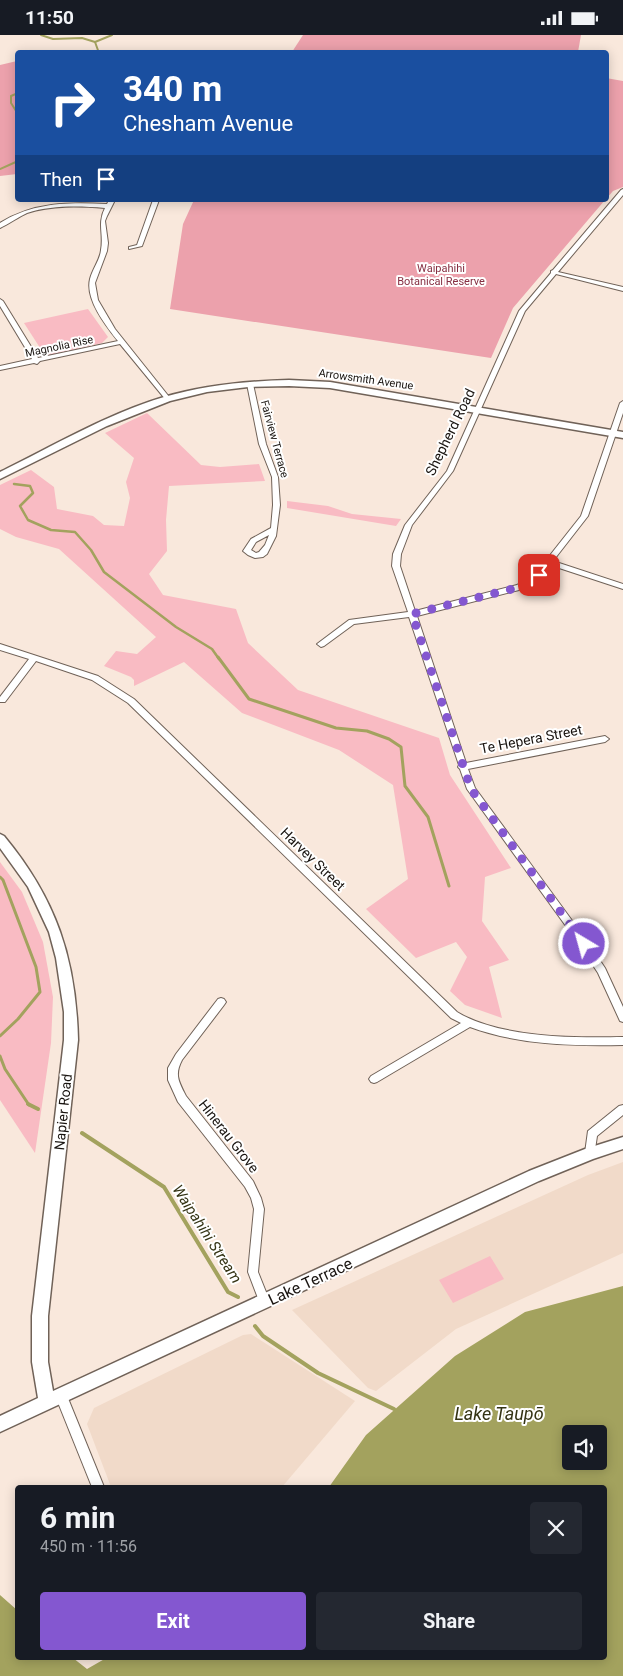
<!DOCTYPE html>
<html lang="en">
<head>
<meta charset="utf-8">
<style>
  :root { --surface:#171b24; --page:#242831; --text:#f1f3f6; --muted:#9ea1a6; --accent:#8457d0 }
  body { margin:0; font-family:Roboto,sans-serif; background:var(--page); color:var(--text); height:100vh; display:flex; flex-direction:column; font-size:19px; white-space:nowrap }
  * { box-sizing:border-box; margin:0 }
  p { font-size:16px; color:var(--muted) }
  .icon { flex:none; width:28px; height:28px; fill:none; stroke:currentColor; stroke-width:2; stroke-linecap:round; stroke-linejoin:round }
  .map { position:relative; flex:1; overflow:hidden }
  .panel { position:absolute; left:15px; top:1450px; width:592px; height:175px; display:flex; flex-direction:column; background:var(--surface); border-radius:5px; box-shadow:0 2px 12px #0003 }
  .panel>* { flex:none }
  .hud { position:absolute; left:15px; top:15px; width:594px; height:152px; border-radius:5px; box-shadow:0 2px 12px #0003; background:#1a4fa0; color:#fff; overflow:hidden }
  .buttons { position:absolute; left:562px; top:1390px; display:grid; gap:10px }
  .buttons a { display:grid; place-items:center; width:45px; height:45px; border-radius:5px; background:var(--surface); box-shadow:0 2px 12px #0003; font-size:25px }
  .pin { position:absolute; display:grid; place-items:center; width:42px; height:42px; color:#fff; margin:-21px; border-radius:10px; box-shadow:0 2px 8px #0006 }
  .me { position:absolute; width:55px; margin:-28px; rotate:323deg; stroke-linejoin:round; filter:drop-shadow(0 0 4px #0008) }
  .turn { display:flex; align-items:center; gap:18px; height:105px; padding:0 25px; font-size:22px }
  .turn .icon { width:65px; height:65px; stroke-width:2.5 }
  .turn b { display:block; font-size:35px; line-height:42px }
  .then { display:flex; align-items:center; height:48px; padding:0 25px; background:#0003; gap:10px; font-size:19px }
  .round { display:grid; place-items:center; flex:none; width:52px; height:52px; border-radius:5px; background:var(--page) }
  .headline { display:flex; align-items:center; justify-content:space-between; height:85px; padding:0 25px }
  h1 { font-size:30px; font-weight:700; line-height:38px }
  .button { display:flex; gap:10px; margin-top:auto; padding:10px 25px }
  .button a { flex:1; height:58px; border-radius:5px; background:var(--accent); color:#fff; font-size:20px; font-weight:700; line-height:58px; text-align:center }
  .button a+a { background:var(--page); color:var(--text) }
  .status { display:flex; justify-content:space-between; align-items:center; height:35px; padding:0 25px; background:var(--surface); direction:ltr }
  .status svg { height:14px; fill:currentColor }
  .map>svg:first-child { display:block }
  .built { fill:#f1dac9 }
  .green { fill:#f9bbc3 }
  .forest { fill:#eca1ac }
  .water { fill:#a3a25e; fill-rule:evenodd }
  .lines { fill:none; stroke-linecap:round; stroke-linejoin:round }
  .stream-far3 { stroke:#a3a25e; stroke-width:2 }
  .stream-far2 { stroke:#a3a25e; stroke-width:2.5 }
  .stream-far1 { stroke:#a3a25e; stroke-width:3 }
  .stream { stroke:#a3a25e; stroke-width:4 }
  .street-casing { stroke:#706258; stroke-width:2 }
  .secondary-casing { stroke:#706258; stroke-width:3 }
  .street { fill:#fff; fill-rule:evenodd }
  .secondary { fill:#fff; fill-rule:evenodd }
  .route { stroke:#8457d0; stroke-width:9; stroke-dasharray:0 16.2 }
  .labels { text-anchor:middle; stroke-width:4; stroke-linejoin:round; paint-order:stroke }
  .far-park-label { font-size:11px; fill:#862f42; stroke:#fff }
  .far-street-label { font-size:11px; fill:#191410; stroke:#fff }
  .street-label { font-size:14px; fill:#191410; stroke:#fff }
  .water-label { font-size:15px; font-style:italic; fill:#343314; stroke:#fff }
  .near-street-label { font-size:16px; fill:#191410; stroke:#fff }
  .near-water-label { font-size:18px; font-style:italic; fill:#343314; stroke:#fff }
</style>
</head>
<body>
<div class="status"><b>11:50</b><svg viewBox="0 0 49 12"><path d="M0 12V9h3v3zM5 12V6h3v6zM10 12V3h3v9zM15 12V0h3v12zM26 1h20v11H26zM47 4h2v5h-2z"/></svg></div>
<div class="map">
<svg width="623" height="1641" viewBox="0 0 623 1641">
  <rect width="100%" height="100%" fill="#f9e8dc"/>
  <!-- built -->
  <g class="built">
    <path d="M623,1127V1218L456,1294L376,1356L368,1353L292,1275L588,1140Z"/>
    <path d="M251,1299L355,1366L282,1452H111L87,1389L94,1373L243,1300Z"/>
  </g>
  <!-- green -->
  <g class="green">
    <path d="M88,274L108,302L102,308L51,320L44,319L24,288Z"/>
    <path d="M147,378L201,430L220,432L259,429L265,446L169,451L166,485L167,516L149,539L163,560L236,574L248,608L298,655L439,703L450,740L511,833L485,842L482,886L509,925L489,932L502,983L465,970L450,956L467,922L456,907L416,923L366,874L408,844L393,750L339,715L242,678L184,627L134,651V645L131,642L104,631L116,616L137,619L156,602L59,514L16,502L0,494V450L31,435L54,452L57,474L93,481L104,490L124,491L130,463L126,447L134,423L105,398Z"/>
    <path d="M287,466L328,471L352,479L401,484L396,491L287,473Z"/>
    <path d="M0,827L22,857L43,907L53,962L51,1008L35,1118L0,1065Z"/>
    <path d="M490,1221L504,1244L453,1268L439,1245Z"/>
  </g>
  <!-- forest -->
  <g class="forest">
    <path d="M303,0H581L578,17H292Z"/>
    <path d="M17,26V139L0,141V30Z"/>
    <path d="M606,43L623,46V152L613,156L606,164Z"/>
    <path d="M194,165H605L513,273L491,323L170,274L183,189Z"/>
  </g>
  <!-- water -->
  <path class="water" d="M623,1251V1641H0V1560L17,1575L18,1622L73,1623L87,1634L108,1622H605V1452H329L366,1400L455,1321L525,1277ZM571,1399H599V1426H571Z"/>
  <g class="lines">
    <!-- stream-far3 -->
    <g class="stream-far3">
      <path d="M41,0L53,4L82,3L95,7L112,0"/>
      <path d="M95,7L99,18"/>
      <path d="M18,58L11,61V68L18,79"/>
      <path d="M0,134L18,126"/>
    </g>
    <!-- stream-far2 -->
    <path class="stream-far2" d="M14,449L30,451L33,458L20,471L28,485L51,495L75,497L91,515L104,537L176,592L212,614L219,624"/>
    <!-- stream-far1 -->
    <g class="stream-far1">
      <path d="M218,622L249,664L336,693L367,696L389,704L401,712L405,751L428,782L449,851"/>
      <path d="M0,842L3,845L36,932L40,957L18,984L0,1001"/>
      <path d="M0,1021L5,1034L29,1070"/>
    </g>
    <!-- stream -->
    <g class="stream">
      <path d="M28,1069L38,1074"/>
      <path d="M82,1098L164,1152L228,1257L238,1262"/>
      <path d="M255,1291L263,1301L318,1338L394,1374"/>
    </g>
    <!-- street casing -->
    <g class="street-casing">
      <g id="street">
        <path d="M623,154V160L558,237L623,252V256L556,239L525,276L453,436L412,490L401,519L400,531L415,576L517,550L536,538L581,481L620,368L623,366V378L588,481L553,526L623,549V554L550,530L542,542L523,554L417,581L466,728L605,701L609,704L605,707L468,734L475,753L587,906L605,933L623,972V987L620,986L598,938L581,912L467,754L460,734L458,732L459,730L409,582L354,589L324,611L321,612L317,609L349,585L408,577L392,531L393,519L405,490L447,436L519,276L551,238V236L553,235L621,155Z"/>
        <path d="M109,165H115L107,181L105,186L108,208L107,216L95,248L98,265L115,294L170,363V365H166L120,309L40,326L37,329L34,328L0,335V331L32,324L0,271V264L3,266L38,323L118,306C106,291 85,264 90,244C93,233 100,225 101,215C104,198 97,189 105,173C79,171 52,170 27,178C18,182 9,189 0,193V188C33,167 69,167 107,169Z"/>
        <path d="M153,165H159L142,211L129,214V212L137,210Z"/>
        <path d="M250,347L253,349L266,409L278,442L280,470L276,501L267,519L263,522L255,523L248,520L243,516L251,504L271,493L273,470L272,442L259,409L247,349ZM269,500L265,510L259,517L256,518L251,515L256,507Z"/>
        <path d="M0,609L98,641L134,664L457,977C500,1003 574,1003 623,1002V1010C571,1011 519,1010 470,992L377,1047L374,1048L371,1047L369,1044L371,1041L461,988L451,983L128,668L92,645L36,626L5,667H0V662L29,624L0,615Z"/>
        <path d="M221,963L224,964L226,967L224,970L182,1025C174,1040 179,1047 186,1061L253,1146L261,1163L264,1174L258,1237L270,1267L269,1271L265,1272L261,1271L248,1237L254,1174L251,1163L245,1152L178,1067L168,1045V1033L176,1019L218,964Z"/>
        <path d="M623,1070V1080L597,1101L594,1121L590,1122L586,1121L585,1118L588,1096L619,1071Z"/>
        <path d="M61,1355L65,1356L104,1452H92L55,1360L57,1356Z"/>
      </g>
    </g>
    <!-- secondary casing -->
    <g class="secondary-casing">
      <g id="secondary">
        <path d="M289,345L330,347L623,397V403L330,353L289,351L248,352L207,357L170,366L107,391L0,444V437C53,411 107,379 164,362C205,350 247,346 289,345Z"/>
        <path d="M0,799L4,801C56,864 76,923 78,1005L48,1281V1327L53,1356L529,1136L585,1114L623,1102V1114L593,1124L539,1146L0,1397V1381L38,1363L32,1327V1281L64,1005V977L56,923L49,897L28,852L0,813Z"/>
      </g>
    </g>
    <!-- street -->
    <use href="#street" class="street"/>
    <!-- secondary -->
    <use href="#secondary" class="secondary"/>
  </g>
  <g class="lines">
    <!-- route -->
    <path class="route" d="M539,540L520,552L412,579L471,754L584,909"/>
  </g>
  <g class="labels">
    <!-- far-park labels -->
    <g class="far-park-label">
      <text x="441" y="237">Waipahihi<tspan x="441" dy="13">Botanical Reserve</tspan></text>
    </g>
    <!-- far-street labels -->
    <g class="far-street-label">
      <text transform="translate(59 311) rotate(-12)" y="4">Magnolia Rise</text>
      <text transform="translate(366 344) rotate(8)" y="4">Arrowsmith Avenue</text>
      <text transform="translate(275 404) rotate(75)" y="4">Fairview Terrace</text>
    </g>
    <!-- street labels -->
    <g class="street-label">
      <text transform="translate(450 397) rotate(-64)" y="5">Shepherd Road</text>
      <text transform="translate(531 704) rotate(-11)" y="5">Te Hepera Street</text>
      <text transform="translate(313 824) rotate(44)" y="5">Harvey Street</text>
      <text transform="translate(63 1077) rotate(-84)" y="5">Napier Road</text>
      <text transform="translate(229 1101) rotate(52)" y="5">Hinerau Grove</text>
    </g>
    <!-- water labels -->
    <g class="water-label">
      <text transform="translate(207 1199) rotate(57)" y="5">Waipahihi Stream</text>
    </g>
    <!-- near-street labels -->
    <g class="near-street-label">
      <text transform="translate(310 1246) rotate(-25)" y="6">Lake Terrace</text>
    </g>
    <!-- near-water labels -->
    <g class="near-water-label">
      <text x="499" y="1385">Lake Taupō</text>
    </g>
  </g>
</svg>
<div class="buttons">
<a><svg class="icon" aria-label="sound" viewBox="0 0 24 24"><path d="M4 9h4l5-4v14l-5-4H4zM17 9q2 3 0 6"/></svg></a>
</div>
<div class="pin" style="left:539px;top:540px;background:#d93025"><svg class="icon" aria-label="arrive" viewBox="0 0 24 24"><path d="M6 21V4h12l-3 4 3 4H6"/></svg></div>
<svg class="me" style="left:584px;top:909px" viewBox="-20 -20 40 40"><circle r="17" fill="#8457d0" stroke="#fff" stroke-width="3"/><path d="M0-11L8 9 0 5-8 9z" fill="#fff"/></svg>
<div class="hud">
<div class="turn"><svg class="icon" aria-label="right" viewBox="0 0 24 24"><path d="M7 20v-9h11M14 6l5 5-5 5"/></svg><div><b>340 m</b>Chesham Avenue</div></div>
<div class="then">Then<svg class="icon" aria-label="arrive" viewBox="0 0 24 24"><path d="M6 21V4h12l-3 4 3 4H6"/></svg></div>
</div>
<section class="panel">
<div class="headline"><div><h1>6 min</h1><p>450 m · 11:56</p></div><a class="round"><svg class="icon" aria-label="close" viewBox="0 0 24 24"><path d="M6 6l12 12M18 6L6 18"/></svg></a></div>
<div class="button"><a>Exit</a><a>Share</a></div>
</section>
</div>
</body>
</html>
